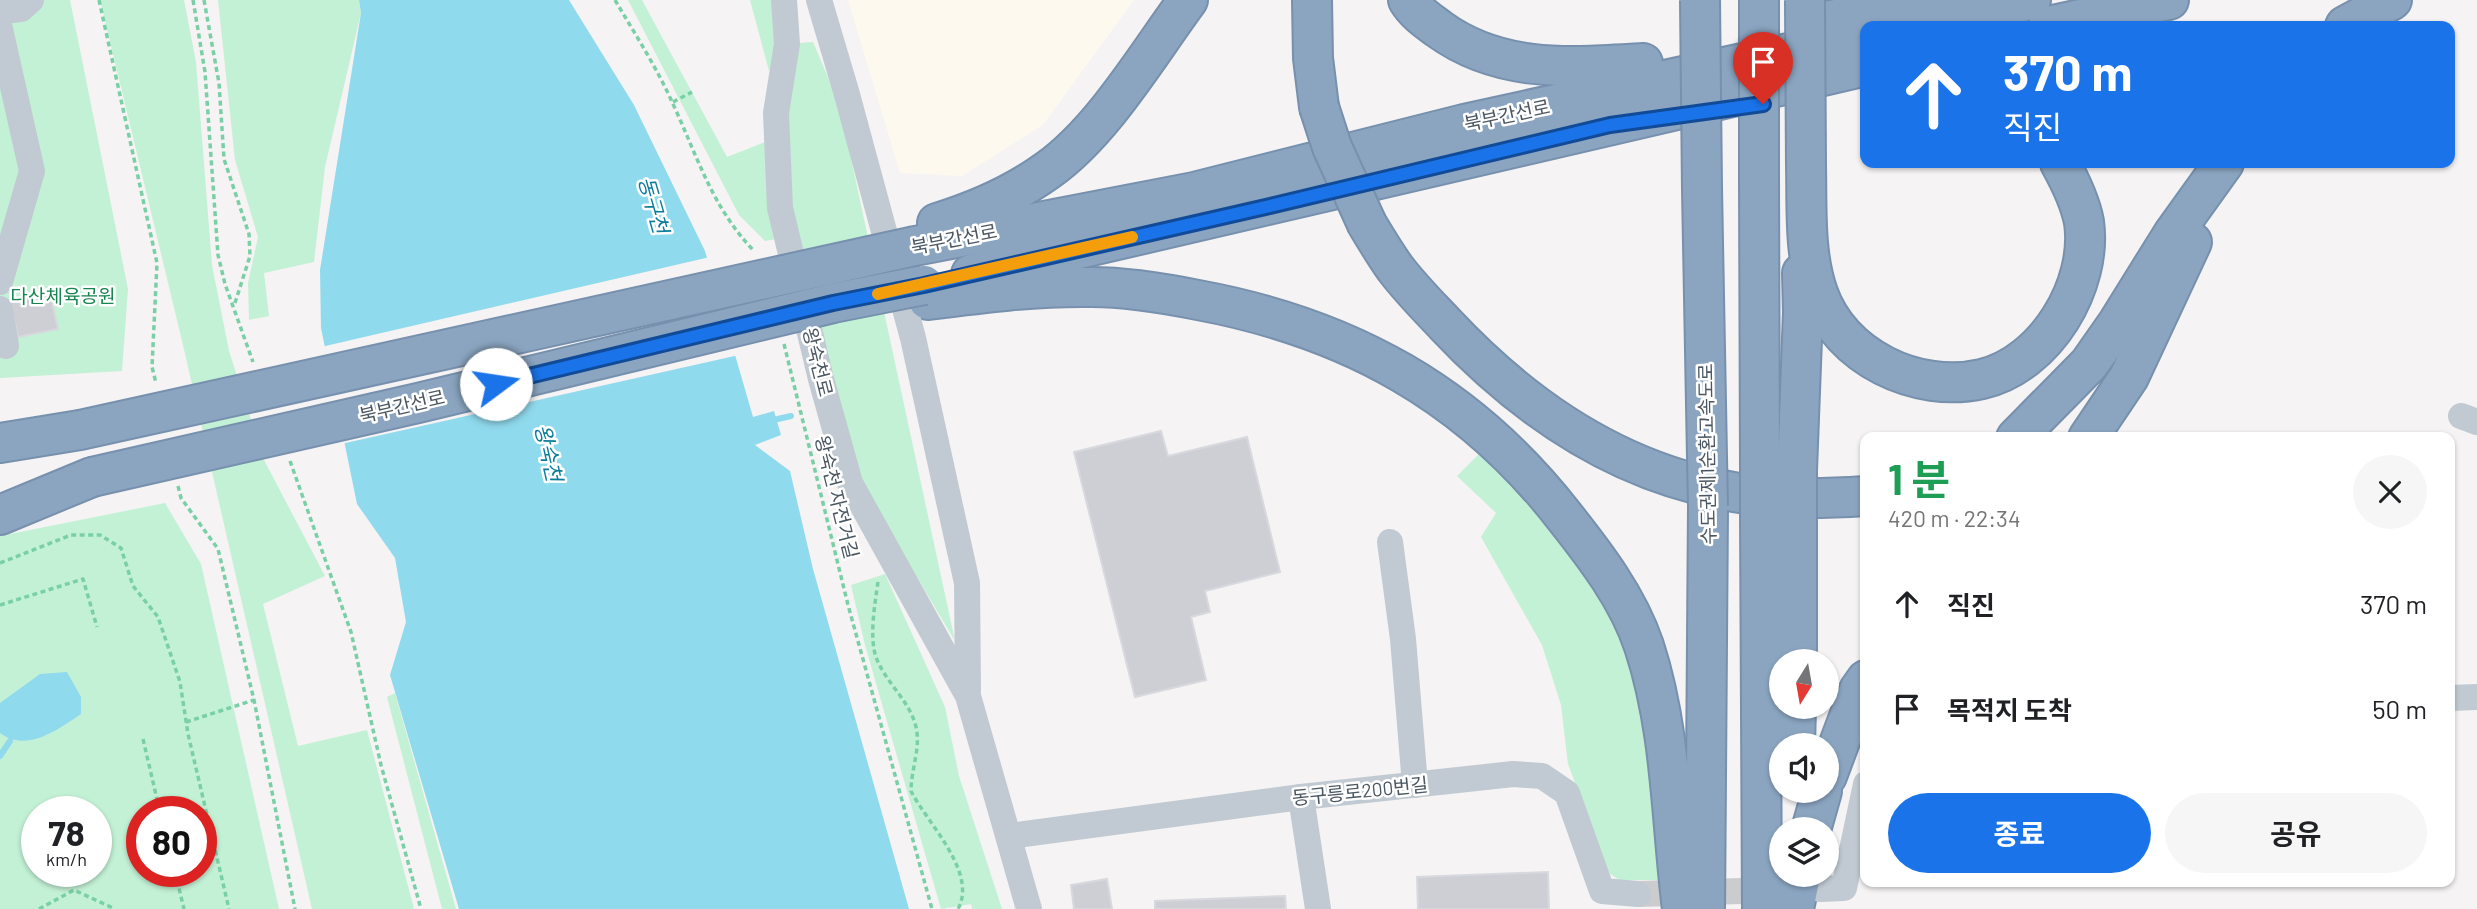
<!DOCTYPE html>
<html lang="ko">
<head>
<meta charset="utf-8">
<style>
  :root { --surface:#fff; --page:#f6f6f6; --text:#202124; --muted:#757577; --accent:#1a73e8 }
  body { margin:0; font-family:Barlow,"Noto Sans KR",sans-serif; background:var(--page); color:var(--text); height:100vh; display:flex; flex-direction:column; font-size:26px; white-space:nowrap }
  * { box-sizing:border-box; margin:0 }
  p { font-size:23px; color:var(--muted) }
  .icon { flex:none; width:38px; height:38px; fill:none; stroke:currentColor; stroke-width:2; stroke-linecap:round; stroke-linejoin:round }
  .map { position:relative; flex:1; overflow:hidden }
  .sheet { position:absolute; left:1860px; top:432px; width:595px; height:455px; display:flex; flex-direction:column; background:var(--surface); border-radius:14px; box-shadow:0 2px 5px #0004 }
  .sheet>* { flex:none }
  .top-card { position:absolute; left:1860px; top:21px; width:595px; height:147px; border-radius:14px; box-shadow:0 2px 5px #0004; background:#1a73e8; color:#fff; overflow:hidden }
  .needle { width:46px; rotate:191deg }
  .buttons { position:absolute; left:1769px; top:649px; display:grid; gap:14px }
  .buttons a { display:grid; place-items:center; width:70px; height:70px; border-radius:50%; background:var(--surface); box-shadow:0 2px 5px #0004; font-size:35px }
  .speed { position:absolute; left:21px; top:796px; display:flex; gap:14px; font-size:35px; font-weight:700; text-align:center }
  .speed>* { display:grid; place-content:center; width:91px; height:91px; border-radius:50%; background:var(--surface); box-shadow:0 2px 5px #0004; line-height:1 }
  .speed small { font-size:18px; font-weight:400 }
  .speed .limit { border:10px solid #d22; background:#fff; color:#111 }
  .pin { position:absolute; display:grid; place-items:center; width:60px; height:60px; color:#fff; margin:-72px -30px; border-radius:50% 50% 50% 0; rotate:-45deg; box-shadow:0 0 7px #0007 }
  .pin .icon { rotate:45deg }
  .me { position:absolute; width:77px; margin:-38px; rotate:76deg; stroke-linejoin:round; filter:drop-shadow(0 0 5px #0008) }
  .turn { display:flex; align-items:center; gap:24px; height:147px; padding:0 28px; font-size:32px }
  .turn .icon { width:91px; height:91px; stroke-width:2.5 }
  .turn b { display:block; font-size:49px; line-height:60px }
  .round { display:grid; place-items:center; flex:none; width:74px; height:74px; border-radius:37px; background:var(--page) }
  .headline { display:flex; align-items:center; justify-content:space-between; height:119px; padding:0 28px }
  h1 { font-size:42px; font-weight:700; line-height:52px; color:#1e9e55 }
  .primary-button { display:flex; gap:14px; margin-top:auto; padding:14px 28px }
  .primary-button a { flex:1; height:80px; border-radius:42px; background:var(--accent); color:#fff; font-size:28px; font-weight:700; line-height:80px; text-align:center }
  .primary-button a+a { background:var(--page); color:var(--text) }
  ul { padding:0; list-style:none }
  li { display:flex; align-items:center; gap:21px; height:105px; padding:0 28px }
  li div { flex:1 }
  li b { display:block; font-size:26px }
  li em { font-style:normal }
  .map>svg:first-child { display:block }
  .commercial { fill:#fdf9ef }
  .green { fill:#c3f1d5; fill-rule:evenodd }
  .water { fill:#90daee }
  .pier { fill:#f5f3f3 }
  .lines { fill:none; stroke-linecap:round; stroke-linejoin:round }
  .stream { stroke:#90daee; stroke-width:6 }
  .building { fill:#cdcfd5; stroke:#d7d9de; stroke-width:2 }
  .minor-tunnel { stroke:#caccce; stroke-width:26; stroke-dasharray:26 13; stroke-linecap:butt }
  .highway-casing { stroke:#7690ad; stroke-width:42 }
  .path { stroke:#7ad0a6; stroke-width:3.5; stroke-dasharray:5 3.5; stroke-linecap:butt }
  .minor { stroke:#c1cad2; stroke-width:26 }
  .highway { stroke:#8ba5c1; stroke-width:38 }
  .highway-bridge-casing { stroke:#7690ad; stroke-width:42; stroke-linecap:butt }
  .highway-bridge { stroke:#8ba5c1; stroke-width:38 }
  .route-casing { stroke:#114b97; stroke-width:18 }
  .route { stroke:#1a73e8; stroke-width:12 }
  .slow { stroke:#f59e0b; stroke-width:12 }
  .labels { text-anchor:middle; stroke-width:5; stroke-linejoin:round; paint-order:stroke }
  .street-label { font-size:19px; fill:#4a5661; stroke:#fff }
  .park-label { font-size:19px; fill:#17864f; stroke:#fff }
  .water-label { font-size:21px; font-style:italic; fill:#0c7c9b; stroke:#fff }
</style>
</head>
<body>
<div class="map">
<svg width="2477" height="909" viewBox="0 0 2477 909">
  <rect width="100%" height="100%" fill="#f5f3f3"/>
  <!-- commercial -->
  <path class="commercial" d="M848,0H1134L1043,125L962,176L900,173Z"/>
  <!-- green -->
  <g class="green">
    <path d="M0,0H70L128,289L122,371L0,378Z"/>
    <path d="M100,0H184L196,62L212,265L229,351L264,460L325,576L263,604L298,746L367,730L414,909H312L183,345Z"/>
    <path d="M218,0H359L361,13L325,167L314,262L264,273L269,316L249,320L248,283L258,237L235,160Z"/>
    <path d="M628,0H642L727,157L765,142L782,238L765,241L739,215Z"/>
    <path d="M750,0H776L774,56L769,71Z"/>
    <path d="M813,42L839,103L955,641L857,477L786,183L785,103L800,43Z"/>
    <path d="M1479,454L1512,482L1573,556L1613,620L1636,677L1657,809L1658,880H1619L1609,873L1568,764L1561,705L1542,645L1481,537L1496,513L1457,476Z"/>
    <path d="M165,503L201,564L279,909H0V536ZM37,812H96V872H37ZM142,812H201V872H142Z"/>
    <path d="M885,574L945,707L959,776L1002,909H972L971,904L941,909L865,645L851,585Z"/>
    <path d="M395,693L456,909H442L387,697Z"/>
  </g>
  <!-- water -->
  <g class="water">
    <path d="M359,0H569L634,105L705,251L753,417L774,411L781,435L755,445L790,471L813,569L909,909H459L390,675L406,622L395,558L357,504L321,328L320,270L361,13Z"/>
    <path d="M67,672L81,697V714C57,730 27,753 0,733V703L40,674Z"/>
  </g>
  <!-- pier -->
  <path class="pier" d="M710,257L739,355L341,444L321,347Z"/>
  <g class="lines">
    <!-- stream -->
    <g class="stream">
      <path d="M769,421L791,416"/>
      <path d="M0,756L10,741"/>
    </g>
  </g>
  <!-- building -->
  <g class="building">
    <path d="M50,292L58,329L18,337L10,301Z"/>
    <path d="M1161,431L1168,456L1247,437L1280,572L1205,591L1210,612L1191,617L1206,680L1135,697L1074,452Z"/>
    <path d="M1548,872L1549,909H1418L1417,877Z"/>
    <path d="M1107,879L1112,909H1074L1071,885Z"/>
    <path d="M1285,896L1286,909H1155V901Z"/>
  </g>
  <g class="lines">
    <!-- minor-tunnel -->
    <path class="minor-tunnel" d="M1638,894L1777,890"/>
    <!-- highway casing -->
    <g class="highway-casing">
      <g id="highway">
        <path d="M1312,0L1313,58L1319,107"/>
        <path d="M1408,0C1416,13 1427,20 1439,29C1501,74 1572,67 1643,63"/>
        <path d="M1823,22L1920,0"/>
        <path d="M1909,26L2031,0"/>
        <path d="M2048,26L2169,0"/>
        <path d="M2345,26L2392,0"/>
        <path d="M1806,166C1807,208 1804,253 1818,293C1840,357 1917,394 1982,379C2046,364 2093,285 2084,222C2080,201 2070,181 2060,163"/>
        <path d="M1759,176L1760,466"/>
        <path d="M1702,189L1707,457"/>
        <path d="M937,223C976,211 1015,194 1048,170C1103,131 1148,54 1188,0"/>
        <path d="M1367,224C1376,239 1385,254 1395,268C1410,288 1428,306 1445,324C1521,405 1612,469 1723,490C1770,500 1818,499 1866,496"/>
        <path d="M915,246L1194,192L1464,124L1866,36"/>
        <path d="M971,274L1866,66"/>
        <path d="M928,300C982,293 1037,286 1092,287C1128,287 1163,293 1198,300C1349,328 1469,394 1564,516C1595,555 1628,598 1644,646C1672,731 1671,821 1682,909"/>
        <path d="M2016,438L2089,364L2117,324L2173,234L2224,163"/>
        <path d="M2088,438L2129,377L2192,242"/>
        <path d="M0,443L80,430"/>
        <path d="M1797,470L1803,312L1802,273"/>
        <path d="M1760,513L1762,909"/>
        <path d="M0,515L92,477"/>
        <path d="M1797,662V518"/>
        <path d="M1795,746L1796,707"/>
        <path d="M1827,776L1859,690L1866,680"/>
        <path d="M1811,830L1822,791"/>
        <path d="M1705,909L1708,506"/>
        <path d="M1794,909L1801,875"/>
      </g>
    </g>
    <!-- path -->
    <g class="path">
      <path d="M99,0L157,263L152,367L156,383"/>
      <path d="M193,0L205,72L218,255L225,284L253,362"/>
      <path d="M204,0L219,83L224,159L249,234L250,256L234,306"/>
      <path d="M615,0C635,34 657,68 673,104C698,158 712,207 754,251"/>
      <path d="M673,102L692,92"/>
      <path d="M784,344L848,605L932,909"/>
      <path d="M290,461L351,632L381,765L421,909"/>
      <path d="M178,486L181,498L218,549L254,700L295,909"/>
      <path d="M0,563L71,535H100L121,548L133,586L158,617L180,682L188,734L229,909"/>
      <path d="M878,582C875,603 869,637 876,657C885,682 910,701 916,727C921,747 911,770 911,791C927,823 978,872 958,909"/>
      <path d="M0,605L83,579L97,627"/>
      <path d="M186,722L254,700"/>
      <path d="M143,739L160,812"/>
      <path d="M175,872L184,909"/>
      <path d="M39,909L74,890L115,909"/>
    </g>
    <!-- minor -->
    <g class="minor">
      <path d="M784,0L787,44L776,113L780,208L821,379L850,483L968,696L1029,909"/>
      <path d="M819,0L846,91L913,338L967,583L968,690"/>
      <path d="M0,12L21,9L31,0"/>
      <path d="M0,29L32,171L0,282"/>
      <path d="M0,309L6,346"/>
      <path d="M2461,416L2477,422"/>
      <path d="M1390,542L1403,639L1415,785"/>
      <path d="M2450,698L2477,697"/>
      <path d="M1301,797L1318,909"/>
      <path d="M1009,836L1301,797L1513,774L1542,776L1567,793L1602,891L1638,894"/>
      <path d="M1820,889L1844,888L1866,784"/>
    </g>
    <!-- highway -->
    <use href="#highway" class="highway"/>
    <!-- highway-bridge casing -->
    <g class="highway-bridge-casing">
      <g id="highway-bridge">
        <path d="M1700,0L1702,189"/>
        <path d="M1805,0L1806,166"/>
        <path d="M1319,107L1332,147L1367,224"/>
        <path d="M1759,176V0"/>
        <path d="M80,430L915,246"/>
        <path d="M1707,457L1708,506"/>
        <path d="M1760,466V513"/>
        <path d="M92,477L418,403L833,303L924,285"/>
        <path d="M1797,518V470"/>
      </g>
    </g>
    <!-- highway-bridge -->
    <use href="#highway-bridge" class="highway-bridge"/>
  </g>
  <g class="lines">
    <!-- route casing -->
    <g class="route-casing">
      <path id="route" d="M496,384L833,303L924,285L1270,206L1610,125L1763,104"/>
    </g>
    <!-- route -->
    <use href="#route" class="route"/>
    <!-- slow -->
    <path class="slow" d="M878,294L1132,237"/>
  </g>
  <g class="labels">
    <!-- street labels -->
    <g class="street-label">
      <text transform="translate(1507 115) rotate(-12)" y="7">북부간선로</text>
      <text transform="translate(954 239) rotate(-11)" y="7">북부간선로</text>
      <text transform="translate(818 362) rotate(76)" y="7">왕숙천로</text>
      <text transform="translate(402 406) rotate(-13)" y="7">북부간선로</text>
      <text transform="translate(1707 454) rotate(-91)" y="7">수도권제1순환고속도로</text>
      <text transform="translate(837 497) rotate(76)" y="7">왕숙천 자전거길</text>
      <text transform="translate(1360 791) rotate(-6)" y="7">동구릉로200번길</text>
    </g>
    <!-- park labels -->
    <g class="park-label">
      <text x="63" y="303">다산체육공원</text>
    </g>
    <!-- water labels -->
    <g class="water-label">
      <text transform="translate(653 205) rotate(74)" y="7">동구천</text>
      <text transform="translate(548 453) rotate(77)" y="7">왕숙천</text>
    </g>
  </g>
</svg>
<div class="buttons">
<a><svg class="needle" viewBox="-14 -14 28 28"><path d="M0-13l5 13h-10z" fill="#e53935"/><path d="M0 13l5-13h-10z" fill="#757577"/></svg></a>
<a><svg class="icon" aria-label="sound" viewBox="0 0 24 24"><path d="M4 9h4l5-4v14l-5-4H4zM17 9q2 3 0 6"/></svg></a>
<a><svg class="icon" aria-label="layers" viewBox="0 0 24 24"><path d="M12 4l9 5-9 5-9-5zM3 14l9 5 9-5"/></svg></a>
</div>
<div class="speed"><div>78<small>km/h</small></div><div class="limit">80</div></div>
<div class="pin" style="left:1763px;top:104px;background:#d93025"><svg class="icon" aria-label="arrive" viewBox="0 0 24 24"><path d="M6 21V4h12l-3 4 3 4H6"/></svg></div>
<svg class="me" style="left:496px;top:384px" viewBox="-20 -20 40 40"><circle r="19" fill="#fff"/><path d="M0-13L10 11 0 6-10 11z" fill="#1a73e8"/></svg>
<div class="top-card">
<div class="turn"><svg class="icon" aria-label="ahead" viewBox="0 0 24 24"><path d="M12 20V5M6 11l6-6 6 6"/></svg><div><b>370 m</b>직진</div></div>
</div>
<section class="sheet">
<div class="headline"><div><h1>1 분</h1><p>420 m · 22:34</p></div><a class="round"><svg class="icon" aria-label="close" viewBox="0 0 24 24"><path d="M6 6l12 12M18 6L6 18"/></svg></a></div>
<ul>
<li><svg class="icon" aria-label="ahead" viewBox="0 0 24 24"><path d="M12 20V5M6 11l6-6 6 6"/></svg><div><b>직진</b></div><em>370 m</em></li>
<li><svg class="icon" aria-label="arrive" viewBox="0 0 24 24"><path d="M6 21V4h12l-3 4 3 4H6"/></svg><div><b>목적지 도착</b></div><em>50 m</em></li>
</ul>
<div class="primary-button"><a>종료</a><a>공유</a></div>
</section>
</div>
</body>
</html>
